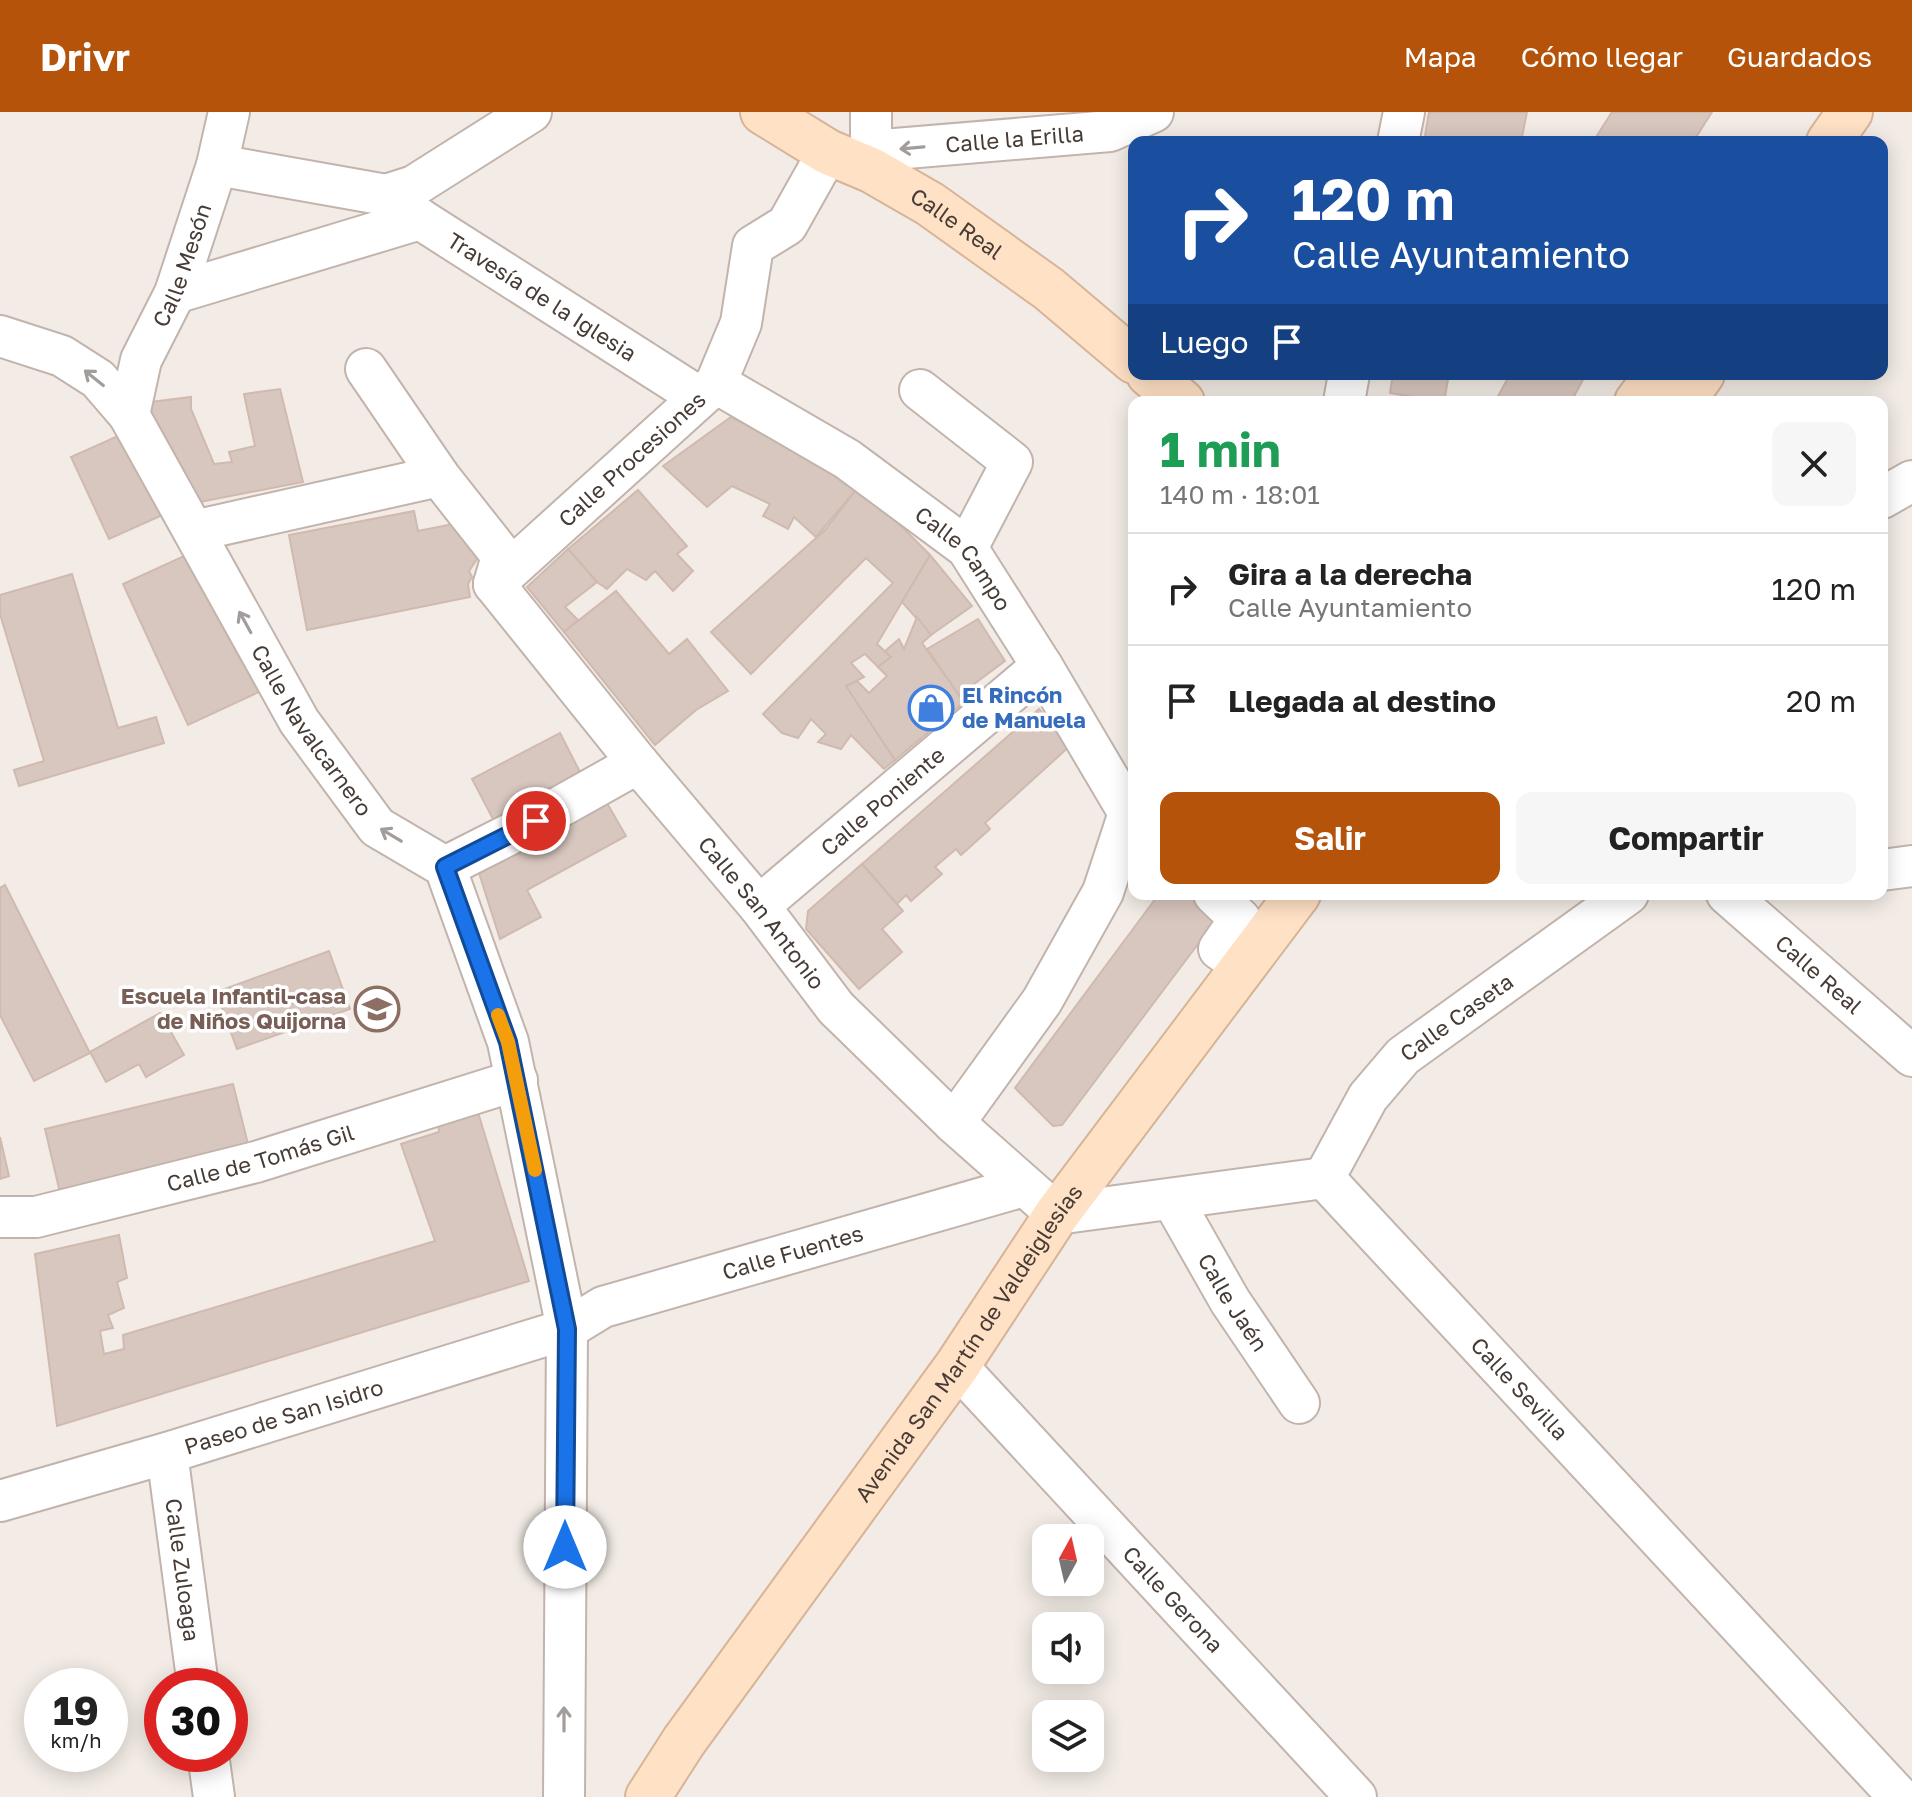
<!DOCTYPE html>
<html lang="es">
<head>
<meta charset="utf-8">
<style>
  :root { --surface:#fff; --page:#f6f6f6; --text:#222; --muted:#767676; --line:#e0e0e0; --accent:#b45309 }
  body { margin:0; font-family:"Golos Text",sans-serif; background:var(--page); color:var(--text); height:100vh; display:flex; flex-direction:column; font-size:30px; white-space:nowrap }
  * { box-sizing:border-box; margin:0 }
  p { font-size:26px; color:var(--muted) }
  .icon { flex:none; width:44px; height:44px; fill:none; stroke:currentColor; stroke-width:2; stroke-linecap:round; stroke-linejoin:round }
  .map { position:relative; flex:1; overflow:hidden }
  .details { position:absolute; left:1128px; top:284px; width:760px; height:504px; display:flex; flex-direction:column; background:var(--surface); border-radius:16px; box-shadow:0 4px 20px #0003 }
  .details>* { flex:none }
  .hud { position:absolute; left:1128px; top:24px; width:760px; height:244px; border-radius:16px; box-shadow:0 4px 20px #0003; background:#1a4fa0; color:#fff; overflow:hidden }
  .needle { width:52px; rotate:8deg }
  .tools { position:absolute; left:1032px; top:1412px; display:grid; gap:16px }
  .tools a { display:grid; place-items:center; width:72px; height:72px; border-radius:16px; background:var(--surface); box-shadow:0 4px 20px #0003; font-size:40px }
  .speed { position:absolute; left:24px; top:1556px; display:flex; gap:16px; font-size:40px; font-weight:700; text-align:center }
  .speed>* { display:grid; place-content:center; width:104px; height:104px; border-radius:50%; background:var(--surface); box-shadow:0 4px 20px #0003; line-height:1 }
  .speed small { font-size:20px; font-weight:400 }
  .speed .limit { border:12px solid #d22; background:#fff; color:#111 }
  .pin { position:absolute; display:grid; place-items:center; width:68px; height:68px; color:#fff; margin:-34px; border:4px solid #fff; border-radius:50%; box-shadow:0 2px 8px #0007 }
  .me { position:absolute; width:88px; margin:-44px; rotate:0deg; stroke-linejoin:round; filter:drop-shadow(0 0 6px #0008) }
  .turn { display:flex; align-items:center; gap:28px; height:168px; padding:0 32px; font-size:36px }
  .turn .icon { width:104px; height:104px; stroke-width:2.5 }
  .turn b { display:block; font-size:56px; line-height:68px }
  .then { display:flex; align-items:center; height:76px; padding:0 32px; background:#0003; gap:16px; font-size:30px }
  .round { display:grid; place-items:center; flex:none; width:84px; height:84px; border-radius:16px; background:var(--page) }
  .head { display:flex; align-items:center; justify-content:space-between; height:136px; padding:0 32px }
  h1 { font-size:48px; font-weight:700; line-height:60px; color:#1e9e55 }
  .action { display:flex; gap:16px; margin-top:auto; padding:16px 32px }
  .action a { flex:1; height:92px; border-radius:16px; background:var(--accent); color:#fff; font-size:32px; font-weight:700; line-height:92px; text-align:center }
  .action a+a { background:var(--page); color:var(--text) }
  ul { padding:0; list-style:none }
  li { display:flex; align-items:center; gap:24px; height:112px; padding:0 32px; border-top:2px solid var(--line) }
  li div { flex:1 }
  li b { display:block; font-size:30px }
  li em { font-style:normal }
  header { display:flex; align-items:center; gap:48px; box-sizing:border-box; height:112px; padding:0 40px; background:var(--accent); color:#fff }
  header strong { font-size:38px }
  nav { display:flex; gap:44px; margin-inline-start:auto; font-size:28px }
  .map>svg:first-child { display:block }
  .building { fill:#d8c7bf; stroke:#d0baaf; stroke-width:2 }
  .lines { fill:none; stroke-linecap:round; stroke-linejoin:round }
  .street-casing { stroke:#c2b4ac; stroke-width:44 }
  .secondary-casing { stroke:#d7b498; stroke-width:48 }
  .street { stroke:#fff; stroke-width:40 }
  .secondary { stroke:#ffe1c5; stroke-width:44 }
  .oneway { stroke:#a29d9a }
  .route-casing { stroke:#114b97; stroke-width:20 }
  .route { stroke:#1a73e8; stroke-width:14 }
  .slow { stroke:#f59e0b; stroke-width:14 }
  .labels { text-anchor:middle; stroke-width:7; stroke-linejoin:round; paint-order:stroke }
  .street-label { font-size:22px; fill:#463b35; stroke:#fff }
  .shop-label { font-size:22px; font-weight:bold; fill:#366cbe; stroke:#fff; text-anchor:start }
  .education-label { font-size:22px; font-weight:bold; fill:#785e54; stroke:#fff; text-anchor:end }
</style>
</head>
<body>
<header>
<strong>Drivr</strong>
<nav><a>Mapa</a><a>Cómo llegar</a><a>Guardados</a></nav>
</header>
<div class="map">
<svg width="1912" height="1685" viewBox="0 0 1912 1685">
  <rect width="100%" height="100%" fill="#f3ece6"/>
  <!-- building -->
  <g class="building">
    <path d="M1429,0H1527L1521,30H1424Z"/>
    <path d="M1612,0H1712L1693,30H1593Z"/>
    <path d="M1393,262H1449L1444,290L1390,281Z"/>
    <path d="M1510,262H1586L1571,290H1495Z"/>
    <path d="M280,277L303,370L194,391L151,303V290L191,285V297L214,352L232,350L229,340L255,334L244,282Z"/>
    <path d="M731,305L860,373L816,425L794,405L788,417L763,404L770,392L732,374L707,395L663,354Z"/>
    <path d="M129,319L167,401L109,427L71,345Z"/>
    <path d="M860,373L930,443L877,532L891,545L878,555L865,542L851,551L864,565L846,574L895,648L884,657L851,623L841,637L818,630L826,622L811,607L798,626L782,621L763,602L893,471L866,446L751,562L711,520L825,418Z"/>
    <path d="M638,378L687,434L677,442L693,459L673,479L655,459L646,468L627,457L607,477L597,470L568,437Z"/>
    <path d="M414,399L418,419L458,411L472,425L477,447L469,459L472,465L468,472L470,485L307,518L289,423Z"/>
    <path d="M568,437L597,470L565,495L578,508L564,520L527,475Z"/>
    <path d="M195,439L261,579L188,613L123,472Z"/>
    <path d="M930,443L972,494L931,523L902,490Z"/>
    <path d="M72,462L118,616L156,605L164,631L19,674L14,658L44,649L0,502V483Z"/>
    <path d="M616,479L669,542L687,527L728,579L696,598L655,633L564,520Z"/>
    <path d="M917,505L931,523L922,531L964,590L895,648L846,574L857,569L869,581L887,564L878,555L891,545L885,539L899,527L904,537Z"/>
    <path d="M978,507L1005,549L959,583L927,537Z"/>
    <path d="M1039,597L1071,633L985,711L990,717L961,743L956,737L935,755L942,762L911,789L906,783L897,792L862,752Z"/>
    <path d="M560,621L582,664L607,691L626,724L527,778L541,805L500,827L479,761L544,725L494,709L472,667Z"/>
    <path d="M862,752L903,799L882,817L902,840L859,877L806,817L808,799Z"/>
    <path d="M5,773L90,941L34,969L0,903V776Z"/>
    <path d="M1159,782H1199L1219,804L1062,1013L1053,1014L1015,976Z"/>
    <path d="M329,839L350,897L237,937L216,880Z"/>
    <path d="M160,901L184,943L146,965L139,952L106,970L90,940Z"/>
    <path d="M233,972L250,1040L61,1085L45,1017Z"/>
    <path d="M477,997L529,1169L57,1314L35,1142L119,1123L127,1166L117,1170L124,1196L108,1203L113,1216L100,1219L104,1242L124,1237L123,1223L435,1129L401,1032L439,1020L438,1009Z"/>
    <path d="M0,1025L9,1064L0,1067Z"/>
  </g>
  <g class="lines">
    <!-- street casing -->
    <g class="street-casing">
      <g id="street">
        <path d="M871,0V58"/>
        <path d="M1398,30L1404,0"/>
        <path id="s1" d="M871,39L1110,19L1153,0"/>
        <path id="s2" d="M217,53L386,83L420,107L699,285"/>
        <path d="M386,83L414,74L531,0"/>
        <path d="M175,181L420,107"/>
        <path id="s3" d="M0,224L62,244L98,267L129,303L299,609L377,715L445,755L508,930L567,1217L564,1685"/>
        <path d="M366,257L439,364L502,444L494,472"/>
        <path id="s4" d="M716,271L847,347L967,436L1042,554L1129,701L1103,780L1042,889L954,1011"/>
        <path d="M920,278L1012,350L967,436"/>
        <path d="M1344,290L1349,262"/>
        <path id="s5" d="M129,303L141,248L175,181L217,53L229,0"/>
        <path d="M1882,386L1912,369"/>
        <path d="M194,419L439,364"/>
        <path id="s6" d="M494,472L638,651L759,794L836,896L954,1011L1057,1102L1324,1066L1899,1685"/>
        <path id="s7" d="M494,472L716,271L741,211L753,134L787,113L828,40"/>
        <path d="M547,702L638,651"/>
        <path d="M445,755L536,709"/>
        <path d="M1882,758L1912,754"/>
        <path d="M1214,782L1240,807L1219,837L1245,855"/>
        <path id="s8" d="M1727,782L1912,944"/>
        <path id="s9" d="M759,794L1042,554"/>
        <path id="s10" d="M1324,1066L1368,985L1403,944L1628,782"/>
        <path id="s11" d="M1172,1087L1230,1189L1299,1291"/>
        <path id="s12" d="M0,1105H36L256,1050L517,968"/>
        <path id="s13" d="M957,1254L1356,1685"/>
        <path id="s14" d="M167,1341L198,1574"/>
        <path id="s15" d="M0,1389L167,1341L567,1217L603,1195L1024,1074"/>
        <path d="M208,1642L214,1685"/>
      </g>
    </g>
    <!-- secondary casing -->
    <g class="secondary-casing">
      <g id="secondary">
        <path id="s16" d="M763,0L828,40L871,58L930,92L1049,177L1134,249"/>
        <path d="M1829,30L1850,0"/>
        <path d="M1149,262L1182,290"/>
        <path d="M1637,290L1658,262"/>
        <path d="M1682,290L1702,262"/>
        <path id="s17" d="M648,1685L684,1629L957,1254L1057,1102L1298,782"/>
      </g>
    </g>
    <!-- street -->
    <use href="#street" class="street"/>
    <!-- secondary -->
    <use href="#secondary" class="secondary"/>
  </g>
  <!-- one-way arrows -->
  <defs><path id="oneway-shaft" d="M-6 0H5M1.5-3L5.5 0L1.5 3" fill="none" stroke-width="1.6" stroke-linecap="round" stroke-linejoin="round" transform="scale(2)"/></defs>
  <g class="oneway">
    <use href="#oneway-shaft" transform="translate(912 36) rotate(175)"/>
    <use href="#oneway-shaft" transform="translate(94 266) rotate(-141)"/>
    <use href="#oneway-shaft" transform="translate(245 510) rotate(-119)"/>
    <use href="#oneway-shaft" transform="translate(391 723) rotate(-149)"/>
    <use href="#oneway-shaft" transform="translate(564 1607) rotate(-90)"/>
  </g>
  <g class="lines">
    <!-- route casing -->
    <g class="route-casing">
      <path id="route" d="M536,709L445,755L508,930L567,1217L565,1435"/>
    </g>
    <!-- route -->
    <use href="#route" class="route"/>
    <!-- slow -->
    <path class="slow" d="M498,903L508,930L535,1058"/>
  </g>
  <!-- icons -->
  <defs>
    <g id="shop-ring" transform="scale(2.3)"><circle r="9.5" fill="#fff" stroke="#3f7fe0" stroke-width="1.5"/><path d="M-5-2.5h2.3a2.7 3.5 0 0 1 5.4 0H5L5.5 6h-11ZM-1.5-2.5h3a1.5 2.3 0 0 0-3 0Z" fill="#3f7fe0"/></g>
    <g id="school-ring" transform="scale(2.3)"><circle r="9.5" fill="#fff" stroke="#8d6e63" stroke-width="1.5"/><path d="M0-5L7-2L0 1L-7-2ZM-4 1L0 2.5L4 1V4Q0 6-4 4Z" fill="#8d6e63"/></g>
  </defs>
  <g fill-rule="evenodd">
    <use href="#shop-ring" x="931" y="596"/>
    <use href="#school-ring" x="377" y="897"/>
  </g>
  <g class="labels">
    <!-- street labels -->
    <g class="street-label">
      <text dy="8" stroke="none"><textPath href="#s1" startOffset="144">Calle la Erilla</textPath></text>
      <text dy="8" stroke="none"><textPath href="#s16" startOffset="224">Calle Real</textPath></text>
      <text dy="8" stroke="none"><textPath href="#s5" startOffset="160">Calle Mesón</textPath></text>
      <text dy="8" stroke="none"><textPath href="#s2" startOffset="358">Travesía de la Iglesia</textPath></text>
      <text dy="8" stroke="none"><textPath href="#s7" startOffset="186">Calle Procesiones</textPath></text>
      <text dy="8" stroke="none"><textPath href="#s4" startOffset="306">Calle Campo</textPath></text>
      <text dy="8" stroke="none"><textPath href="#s3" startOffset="520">Calle Navalcarnero</textPath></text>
      <text dy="8" stroke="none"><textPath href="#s9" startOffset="162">Calle Poniente</textPath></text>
      <text dy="8" stroke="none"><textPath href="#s6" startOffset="424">Calle San Antonio</textPath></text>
      <text dy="8" stroke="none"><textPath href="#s8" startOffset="122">Calle Real</textPath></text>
      <text dy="8" stroke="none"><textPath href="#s10" startOffset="212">Calle Caseta</textPath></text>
      <text dy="8" stroke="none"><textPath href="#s12" startOffset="268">Calle de Tomás Gil</textPath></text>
      <text dy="8" stroke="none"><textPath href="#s15" startOffset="832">Calle Fuentes</textPath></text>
      <text dy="8" stroke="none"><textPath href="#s11" startOffset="120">Calle Jaén</textPath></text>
      <text dy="8" stroke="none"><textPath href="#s17" startOffset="556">Avenida San Martín de Valdeiglesias</textPath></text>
      <text dy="8" stroke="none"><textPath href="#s6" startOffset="1404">Calle Sevilla</textPath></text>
      <text dy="8" stroke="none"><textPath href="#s15" startOffset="296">Paseo de San Isidro</textPath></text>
      <text dy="8" stroke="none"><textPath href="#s14" startOffset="118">Calle Zuloaga</textPath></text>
      <text dy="8" stroke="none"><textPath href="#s13" startOffset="318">Calle Gerona</textPath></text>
    </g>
    <!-- shop labels -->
    <g class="shop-label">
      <text x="962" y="591">El Rincón<tspan x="962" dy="25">de Manuela</tspan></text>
    </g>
    <!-- education labels -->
    <g class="education-label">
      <text x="346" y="892">Escuela Infantil-casa<tspan x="346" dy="25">de Niños Quijorna</tspan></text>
    </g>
  </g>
</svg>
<div class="tools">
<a><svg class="needle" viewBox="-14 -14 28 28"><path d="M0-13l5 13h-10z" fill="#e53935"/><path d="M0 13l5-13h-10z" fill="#767676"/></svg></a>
<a><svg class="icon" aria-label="sound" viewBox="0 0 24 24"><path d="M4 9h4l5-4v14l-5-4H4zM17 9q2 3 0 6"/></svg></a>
<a><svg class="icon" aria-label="layers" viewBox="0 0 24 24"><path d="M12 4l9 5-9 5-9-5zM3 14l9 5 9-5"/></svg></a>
</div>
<div class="speed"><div>19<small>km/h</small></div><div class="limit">30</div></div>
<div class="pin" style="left:536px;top:709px;background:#d93025"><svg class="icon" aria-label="arrive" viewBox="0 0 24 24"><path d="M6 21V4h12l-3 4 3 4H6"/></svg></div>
<svg class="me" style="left:565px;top:1435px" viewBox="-20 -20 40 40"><circle r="19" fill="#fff"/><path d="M0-13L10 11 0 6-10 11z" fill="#1a73e8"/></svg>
<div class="hud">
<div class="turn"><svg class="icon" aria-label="right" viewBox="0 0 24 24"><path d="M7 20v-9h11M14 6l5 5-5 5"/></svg><div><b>120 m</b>Calle Ayuntamiento</div></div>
<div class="then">Luego<svg class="icon" aria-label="arrive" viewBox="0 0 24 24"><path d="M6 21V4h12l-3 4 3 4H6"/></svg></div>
</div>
<section class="details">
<div class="head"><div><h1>1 min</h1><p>140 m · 18:01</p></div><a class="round"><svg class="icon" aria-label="close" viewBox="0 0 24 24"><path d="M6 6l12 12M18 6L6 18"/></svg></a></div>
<ul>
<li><svg class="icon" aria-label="right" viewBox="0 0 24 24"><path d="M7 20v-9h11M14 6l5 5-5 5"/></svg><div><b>Gira a la derecha</b><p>Calle Ayuntamiento</p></div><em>120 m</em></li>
<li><svg class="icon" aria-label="arrive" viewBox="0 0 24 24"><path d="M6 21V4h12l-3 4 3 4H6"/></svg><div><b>Llegada al destino</b></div><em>20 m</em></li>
</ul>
<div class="action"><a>Salir</a><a>Compartir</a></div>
</section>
</div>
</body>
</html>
